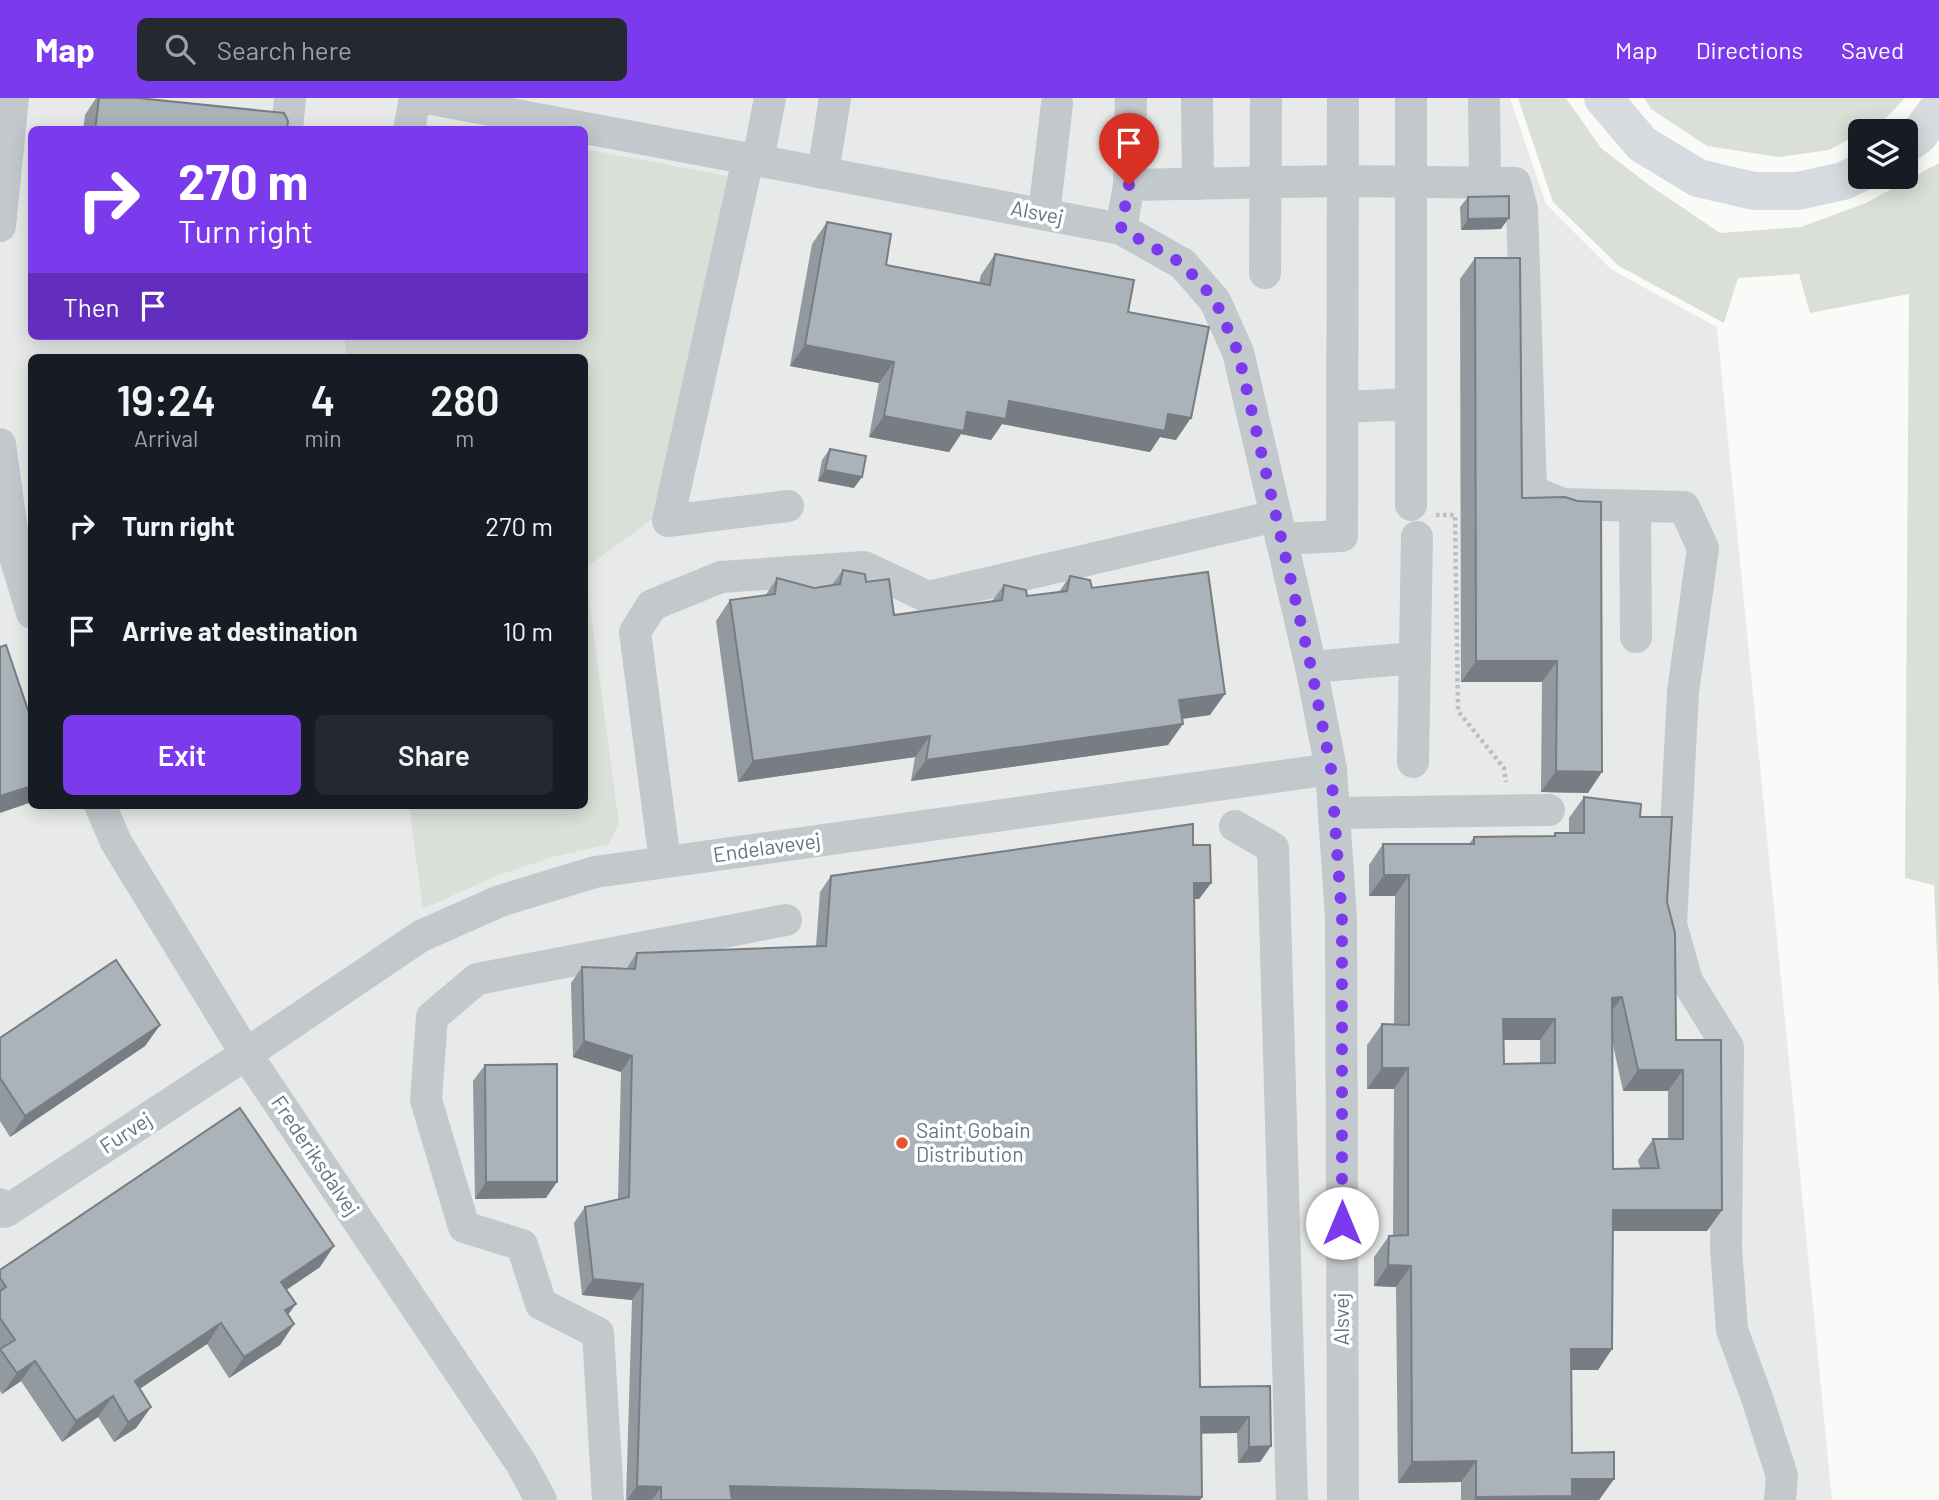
<!DOCTYPE html>
<html lang="en">
<head>
<meta charset="utf-8">
<style>
  :root { --surface:#171b24; --page:#242831; --text:#f1f3f6; --muted:#9ea1a6; --accent:#7c3aed }
  body { margin:0; font-family:Barlow,sans-serif; background:var(--page); color:var(--text); height:100vh; display:flex; flex-direction:column; font-size:26px; white-space:nowrap }
  * { box-sizing:border-box; margin:0 }
  p { font-size:23px; color:var(--muted) }
  .icon { flex:none; width:38px; height:38px; fill:none; stroke:currentColor; stroke-width:2; stroke-linecap:round; stroke-linejoin:round }
  .map { position:relative; flex:1; overflow:hidden }
  .details { position:absolute; left:28px; top:256px; width:560px; height:455px; display:flex; flex-direction:column; background:var(--surface); border-radius:10px; box-shadow:0 4px 18px #0003 }
  .details>* { flex:none }
  .top-card { position:absolute; left:28px; top:28px; width:560px; height:214px; border-radius:10px; box-shadow:0 4px 18px #0003; background:#7c3aed; color:#fff; overflow:hidden }
  .fabs { position:absolute; left:1848px; top:21px; display:grid; gap:14px }
  .fabs a { display:grid; place-items:center; width:70px; height:70px; border-radius:10px; background:var(--surface); box-shadow:0 4px 18px #0003; font-size:35px }
  .pin { position:absolute; display:grid; place-items:center; width:60px; height:60px; color:#fff; margin:-72px -30px; border-radius:50% 50% 50% 0; rotate:-45deg; box-shadow:0 0 7px #0007 }
  .pin .icon { rotate:45deg }
  .me { position:absolute; width:77px; margin:-38px; rotate:0deg; stroke-linejoin:round; filter:drop-shadow(0 0 5px #0008) }
  .turn { display:flex; align-items:center; gap:24px; height:147px; padding:0 35px; font-size:32px }
  .turn .icon { width:91px; height:91px; stroke-width:2.5 }
  .turn b { display:block; font-size:49px; line-height:60px }
  .then { display:flex; align-items:center; height:66px; padding:0 35px; background:#0003; gap:14px; font-size:26px }
  .eta { display:flex; justify-content:space-evenly; align-items:center; height:119px; text-align:center }
  .eta b { font-size:42px; font-weight:600; line-height:49px }
  .primary-button { display:flex; gap:14px; margin-top:auto; padding:14px 35px }
  .primary-button a { flex:1; height:80px; border-radius:10px; background:var(--accent); color:#fff; font-size:28px; font-weight:600; line-height:80px; text-align:center }
  .primary-button a+a { background:var(--page); color:var(--text) }
  ul { padding:0; list-style:none }
  li { display:flex; align-items:center; gap:21px; height:105px; padding:0 35px }
  li div { flex:1 }
  li b { display:block; font-size:26px }
  li em { font-style:normal }
  header { display:flex; align-items:center; gap:42px; box-sizing:border-box; height:98px; padding:0 35px; background:var(--accent); color:#fff }
  header strong { font-size:33px }
  nav { display:flex; gap:38px; margin-inline-start:auto; font-size:24px }
  .search { width:490px; height:63px; background:var(--page); display:flex; align-items:center; gap:18px; box-sizing:border-box; padding:0 24px; border-radius:10px; color:var(--muted); font-size:26px }
  .map>svg:first-child { display:block }
  .built { fill:#e8e9e9; fill-rule:evenodd }
  .green { fill:#dadfd7 }
  .lines { fill:none; stroke-linecap:round; stroke-linejoin:round }
  .path { stroke:#bbbfc2; stroke-width:4.5; stroke-dasharray:3.5 3.5; stroke-linecap:butt }
  .minor { stroke:#c3c8cc; stroke-width:32 }
  .highway { stroke:#d6dbdf; stroke-width:38 }
  .wall { fill:#929a9f; fill-rule:evenodd }
  .shaded-wall { fill:#777d82 }
  .building { fill:#aab3b9; stroke:#777d82; stroke-width:2; fill-rule:evenodd }
  .route { stroke:#7c3aed; stroke-width:12; stroke-dasharray:0 21.6 }
  .poi-dot { fill:#e4572e; stroke:#fff; stroke-width:2.5 }
  .labels { text-anchor:middle; stroke-width:7; stroke-linejoin:round; paint-order:stroke }
  .street-label { font-size:21px; fill:#657683; stroke:#fff }
  .poi-label { font-size:21px; fill:#657683; stroke:#fff; text-anchor:start }
</style>
</head>
<body>
<header>
<strong>Map</strong>
<div class="search"><svg class="icon" aria-label="search" viewBox="0 0 24 24"><circle cx="10" cy="10" r="6"/><path d="M15 15l6 6"/></svg>Search here</div>
<nav><a>Map</a><a>Directions</a><a>Saved</a></nav>
</header>
<div class="map">
<svg width="1939" height="1402" viewBox="0 0 1939 1402">
  <rect width="100%" height="100%" fill="#fafaf8"/>
  <!-- built -->
  <path class="built" d="M0,0H1510L1546,106L1612,172L1717,229L1832,1402H0ZM32,32H584V238H32ZM32,259H584V707H32Z"/>
  <!-- green -->
  <g class="green">
    <path d="M1518,0H1566L1601,50L1649,87L1720,135L1801,129L1866,105L1939,65V901L1934,787L1905,780L1909,196L1810,215L1799,176L1738,180L1724,225L1619,168L1553,104Z"/>
    <path d="M1644,0H1905L1884,22L1864,33H1860V35L1829,52L1779,59L1707,48L1651,11Z"/>
    <path d="M585,51L737,80L654,420L585,470L584,259H347L344,238H430L461,241L462,238H584Z"/>
    <path d="M585,472L619,726L609,746L553,759L496,778L423,811L409,707H584Z"/>
  </g>
  <g class="lines">
    <!-- path -->
    <path class="path" d="M1436,417H1455L1458,613L1504,670L1506,684"/>
    <!-- minor -->
    <g class="minor">
      <path d="M426,0L1121,131L1183,166L1215,203L1238,254L1311,569L1331,671L1341,820L1343,1402"/>
      <path d="M1197,0L1198,86"/>
      <path d="M1411,0V407"/>
      <path d="M1484,0L1485,84"/>
      <path d="M287,32L290,0"/>
      <path d="M409,32L415,0"/>
      <path d="M748,61L668,423L788,408"/>
      <path d="M758,62L770,0"/>
      <path d="M823,75L835,0"/>
      <path d="M1129,87L1131,0"/>
      <path d="M1044,116L1057,6"/>
      <path d="M0,128L13,0"/>
      <path d="M1121,131L1129,87L1343,83L1515,85L1522,111L1531,393L1563,406L1684,409L1703,450L1683,594L1671,826L1687,883L1728,949L1726,1149L1732,1232L1757,1300L1782,1378L1780,1402"/>
      <path d="M1265,175L1266,0"/>
      <path d="M1343,309L1411,306"/>
      <path d="M0,346L16,462L32,515"/>
      <path d="M1635,408L1636,539"/>
      <path d="M1281,441L1342,438L1343,0"/>
      <path d="M1311,569L1415,560"/>
      <path d="M1413,664L1417,439"/>
      <path d="M100,707L116,744L246,956L521,1365L541,1402"/>
      <path d="M1334,715L1549,712"/>
      <path d="M1235,728L1273,750L1292,1402"/>
      <path d="M665,764L635,534L652,507L721,479L864,469L928,499L1276,418"/>
      <path d="M0,1106L5,1114L246,956L421,838L500,803L595,774L1331,671"/>
      <path d="M608,1402L598,1235L541,1206L522,1147L464,1129L426,1002L432,919L477,881L786,822"/>
    </g>
    <!-- highway -->
    <g class="highway">
      <path d="M1603,0L1642,46L1698,80L1754,93H1798L1843,83L1860,75"/>
      <path d="M1906,47L1919,37L1939,9"/>
    </g>
  </g>
  <!-- wall -->
  <g class="wall">
    <path d="M96,0H138L287,32H83L85,17Z"/>
    <path d="M1468,99L1501,131L1461,132L1460,109Z"/>
    <path d="M827,124L886,167L979,185L981,177L995,156L1128,214L1176,342L1160,339L1150,354L1002,326L991,342L961,336L949,354L869,339L879,285L790,268L812,146Z"/>
    <path d="M1475,160L1522,400L1588,695L1541,694L1542,584H1461L1460,181Z"/>
    <path d="M830,351L854,390L818,383L822,362Z"/>
    <path d="M843,472L866,484L894,517L992,503L1004,487L1027,498L1059,494L1070,478L1092,490L1210,617L1182,621L1168,647L911,683L915,659L738,684L716,523L730,502L765,498L777,480L814,490L831,488Z"/>
    <path d="M1584,699L1640,719L1667,804L1676,942L1722,1112L1707,1133H1613L1612,1251L1598,1272H1571L1572,1355L1614,1381L1599,1402H1461V1384L1398,1385L1396,1189L1374,1188V1159L1389,1138H1393L1394,991H1367V947L1382,926L1394,927L1395,798H1369V767L1383,746H1469L1474,739L1553,738L1555,735H1569V720ZM1504,942H1540V966H1504ZM1612,942L1623,993H1668V1041H1653L1638,1062L1640,1070L1613,1071Z"/>
    <path d="M1193,747L1211,785L1199,801H1194L1200,1289L1270,1288L1271,1348L1260,1364L1238,1365L1237,1335H1201L1202,1399L1200,1402H626L632,1202L582,1197L574,1125L585,1109L618,1102L621,974L573,959L571,885L582,869L626,871L637,855L816,848L820,794L831,778Z"/>
    <path d="M160,927L145,948L10,1039L0,1023V940Z"/>
    <path d="M485,967L546,1100L475,1101L473,983Z"/>
    <path d="M320,1169L286,1192L288,1217L294,1226L280,1247L229,1280L207,1246L139,1291L151,1309L136,1330L114,1344L98,1319L62,1344L21,1283L2,1296L0,1293V1172Z"/>
  </g>
  <!-- shaded-wall -->
  <g class="shaded-wall">
    <path d="M1509,120L1501,131L1461,132L1468,121Z"/>
    <path d="M805,247L894,264L879,285L790,268Z"/>
    <path d="M1009,303L1168,316L1191,320L1176,342L1160,339L1150,354L1002,326L991,342L961,336L949,354L869,339L884,318L967,314Z"/>
    <path d="M825,372L862,379L854,390L818,383Z"/>
    <path d="M1476,563H1557L1542,584H1461Z"/>
    <path d="M1225,596L1210,617L1165,623L1179,602Z"/>
    <path d="M1183,626L1168,647L911,683L926,662Z"/>
    <path d="M930,638L915,659L738,684L753,663Z"/>
    <path d="M1556,673L1602,674L1588,695L1541,694Z"/>
    <path d="M32,688V704L0,715V698Z"/>
    <path d="M1384,777H1409L1395,798H1369Z"/>
    <path d="M1194,785H1211L1199,801H1182Z"/>
    <path d="M1622,899L1607,920L1612,900Z"/>
    <path d="M1503,921H1555L1540,942H1489Z"/>
    <path d="M160,927L145,948L10,1039L25,1018Z"/>
    <path d="M584,943L632,958L621,974L573,959Z"/>
    <path d="M1382,970H1408L1394,991H1367Z"/>
    <path d="M1638,972H1683L1668,993H1623Z"/>
    <path d="M486,1084H557L546,1100L475,1101Z"/>
    <path d="M1613,1112H1722L1707,1133H1598Z"/>
    <path d="M334,1148L320,1169L267,1205L281,1184Z"/>
    <path d="M1388,1167L1411,1168L1396,1189L1374,1188Z"/>
    <path d="M593,1181L643,1186L632,1202L582,1197Z"/>
    <path d="M296,1206L281,1226L285,1212Z"/>
    <path d="M221,1225L207,1246L120,1304L135,1283Z"/>
    <path d="M294,1226L280,1247L229,1280L244,1259Z"/>
    <path d="M1571,1251H1612L1598,1272H1556Z"/>
    <path d="M35,1263L21,1283L2,1296L17,1275Z"/>
    <path d="M113,1298L98,1319L62,1344L76,1323Z"/>
    <path d="M151,1309L136,1330L114,1344L128,1324Z"/>
    <path d="M1201,1319H1249L1237,1335L1189,1336Z"/>
    <path d="M1271,1348L1260,1364L1238,1365L1249,1349Z"/>
    <path d="M1476,1363L1461,1384L1398,1385L1412,1364Z"/>
    <path d="M1572,1381H1614L1599,1402H1474L1476,1399Z"/>
    <path d="M637,1388L661,1389L652,1402H627Z"/>
    <path d="M730,1388L1202,1399L1200,1402H720Z"/>
  </g>
  <!-- building -->
  <g class="building">
    <path d="M99,0H138L284,15L288,23L287,32H95Z"/>
    <path d="M1509,98V120L1468,121V99Z"/>
    <path d="M827,124L891,136L886,167L990,187L995,156L1134,182L1128,214L1209,229L1191,320L1168,316L1165,333L1009,303L1006,321L967,314L964,333L884,318L894,264L805,247Z"/>
    <path d="M1475,160H1520L1522,400L1565,399L1577,403L1601,404L1602,674L1556,673L1557,563H1476Z"/>
    <path d="M830,351L866,358L862,379L825,372Z"/>
    <path d="M843,472L865,476L866,484L889,481L894,517L1002,502L1004,487L1026,492L1027,498L1067,493L1070,478L1090,482L1092,490L1208,474L1225,596L1179,602L1183,626L926,662L930,638L753,663L730,502L775,496L777,480L814,490L840,486Z"/>
    <path d="M6,547L32,624V688L0,698V549Z"/>
    <path d="M1584,699L1641,706L1640,719H1672L1667,804L1675,835L1676,942H1721L1722,1112H1613L1612,1251H1571L1572,1355L1614,1354V1381H1572V1398L1476,1399V1363L1412,1364L1411,1168L1388,1167L1389,1138L1408,1137V970H1382V926L1409,927V777H1384L1383,746H1474V739L1555,738V735H1584ZM1622,899L1638,972H1683V1041H1653L1659,1070L1613,1071L1612,900ZM1503,921H1555V965L1504,966Z"/>
    <path d="M1193,726V747H1210L1211,785H1194L1200,1289L1270,1288L1271,1348L1249,1349V1319H1201L1202,1399L730,1388L732,1402H661V1389L637,1388L643,1186L593,1181L585,1109L629,1099L632,958L584,943L582,869L635,871L637,855L826,848L831,778Z"/>
    <path d="M116,862L160,927L25,1018L0,980V940Z"/>
    <path d="M557,966V1084H486L485,967Z"/>
    <path d="M240,1010L334,1148L281,1184L296,1206L285,1212L294,1226L244,1259L221,1225L135,1283L151,1309L128,1324L113,1298L76,1323L35,1263L17,1275L0,1251L15,1242L0,1220V1193L6,1189L0,1180V1172Z"/>
  </g>
  <g class="lines">
    <!-- route -->
    <path class="route" d="M1129,87L1121,131L1183,166L1215,202L1238,254L1311,569L1331,671L1342,820V1125"/>
  </g>
  <!-- markers -->
  <circle class="poi-dot" cx="902" cy="1045" r="7"/>
  <g class="labels">
    <!-- street labels -->
    <g class="street-label">
      <text transform="translate(1037 115) rotate(11)" y="7">Alsvej</text>
      <text transform="translate(767 750) rotate(-8)" y="7">Endelavevej</text>
      <text transform="translate(126 1035) rotate(-33)" y="7">Furvej</text>
      <text transform="translate(315 1058) rotate(56)" y="7">Frederiksdalvej</text>
      <text transform="translate(1342 1221) rotate(-90)" y="7">Alsvej</text>
    </g>
    <!-- poi labels -->
    <g class="poi-label">
      <text x="916" y="1040">Saint Gobain<tspan x="916" dy="24">Distribution</tspan></text>
    </g>
  </g>
</svg>
<div class="fabs">
<a><svg class="icon" aria-label="layers" viewBox="0 0 24 24"><path d="M12 4l9 5-9 5-9-5zM3 14l9 5 9-5"/></svg></a>
</div>
<div class="pin" style="left:1129px;top:87px;background:#d93025"><svg class="icon" aria-label="arrive" viewBox="0 0 24 24"><path d="M6 21V4h12l-3 4 3 4H6"/></svg></div>
<svg class="me" style="left:1342px;top:1125px" viewBox="-20 -20 40 40"><circle r="19" fill="#fff"/><path d="M0-13L10 11 0 6-10 11z" fill="#7c3aed"/></svg>
<div class="top-card">
<div class="turn"><svg class="icon" aria-label="right" viewBox="0 0 24 24"><path d="M7 20v-9h11M14 6l5 5-5 5"/></svg><div><b>270 m</b>Turn right</div></div>
<div class="then">Then<svg class="icon" aria-label="arrive" viewBox="0 0 24 24"><path d="M6 21V4h12l-3 4 3 4H6"/></svg></div>
</div>
<section class="details">
<div class="eta">
<div><b>19:24</b><p>Arrival</p></div>
<div><b>4</b><p>min</p></div>
<div><b>280</b><p>m</p></div>
</div>
<ul>
<li><svg class="icon" aria-label="right" viewBox="0 0 24 24"><path d="M7 20v-9h11M14 6l5 5-5 5"/></svg><div><b>Turn right</b></div><em>270 m</em></li>
<li><svg class="icon" aria-label="arrive" viewBox="0 0 24 24"><path d="M6 21V4h12l-3 4 3 4H6"/></svg><div><b>Arrive at destination</b></div><em>10 m</em></li>
</ul>
<div class="primary-button"><a>Exit</a><a>Share</a></div>
</section>
</div>
</body>
</html>
